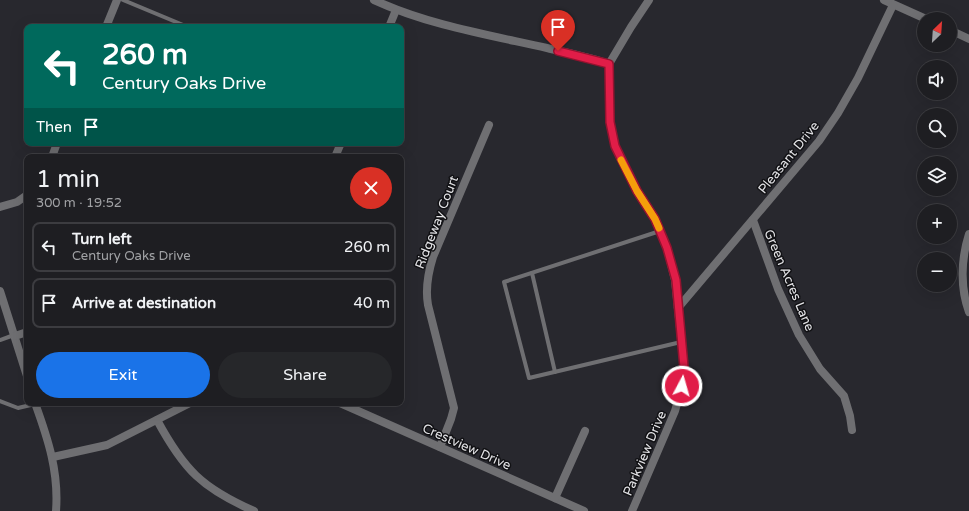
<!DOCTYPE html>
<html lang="en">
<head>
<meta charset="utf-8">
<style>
  :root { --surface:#1e1e22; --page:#26272a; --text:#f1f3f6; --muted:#a1a2a5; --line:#3c3c40; --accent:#1a73e8 }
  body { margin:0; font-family:"Varela Round",sans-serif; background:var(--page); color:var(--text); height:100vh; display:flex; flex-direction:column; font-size:15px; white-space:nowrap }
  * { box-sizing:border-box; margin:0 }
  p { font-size:13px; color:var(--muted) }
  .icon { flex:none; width:22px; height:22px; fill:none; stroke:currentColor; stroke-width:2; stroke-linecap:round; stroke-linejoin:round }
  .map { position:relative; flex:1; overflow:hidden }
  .details { position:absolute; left:24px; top:154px; width:380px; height:252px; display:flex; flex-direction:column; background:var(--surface); border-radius:8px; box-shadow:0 4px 16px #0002,0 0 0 1px var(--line) }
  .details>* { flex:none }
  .hud { position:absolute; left:24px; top:24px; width:380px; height:122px; border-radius:8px; box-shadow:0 4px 16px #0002,0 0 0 1px var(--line); background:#00695c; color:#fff; overflow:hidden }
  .needle { width:26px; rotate:25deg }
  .fabs { position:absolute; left:917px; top:12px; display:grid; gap:8px }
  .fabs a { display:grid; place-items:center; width:40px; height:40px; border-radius:50%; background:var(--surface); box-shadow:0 4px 16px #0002,0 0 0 1px var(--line); font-size:20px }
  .pin { position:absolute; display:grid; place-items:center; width:34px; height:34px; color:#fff; margin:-41px -17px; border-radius:50% 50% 50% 0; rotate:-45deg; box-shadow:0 0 4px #0007 }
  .pin .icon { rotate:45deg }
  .me { position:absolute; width:44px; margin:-22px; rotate:6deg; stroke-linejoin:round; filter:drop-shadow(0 0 3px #0008) }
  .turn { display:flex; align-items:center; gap:14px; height:84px; padding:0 12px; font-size:18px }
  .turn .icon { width:52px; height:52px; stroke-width:2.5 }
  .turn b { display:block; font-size:28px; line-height:34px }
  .then { display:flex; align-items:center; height:38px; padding:0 12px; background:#0003; gap:8px; font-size:15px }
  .round { display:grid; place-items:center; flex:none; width:42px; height:42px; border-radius:21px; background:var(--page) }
  .summary { display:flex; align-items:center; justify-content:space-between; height:68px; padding:0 12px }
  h1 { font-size:24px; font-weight:600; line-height:30px }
  .cta { display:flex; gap:8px; margin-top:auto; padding:8px 12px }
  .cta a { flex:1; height:46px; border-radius:24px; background:var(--accent); color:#fff; font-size:16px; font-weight:600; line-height:46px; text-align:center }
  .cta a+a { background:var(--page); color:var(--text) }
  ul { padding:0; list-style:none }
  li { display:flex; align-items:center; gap:12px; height:50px; margin:0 8px 6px; padding:0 4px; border:2px solid var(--line); border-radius:8px }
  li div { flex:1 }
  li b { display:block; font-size:15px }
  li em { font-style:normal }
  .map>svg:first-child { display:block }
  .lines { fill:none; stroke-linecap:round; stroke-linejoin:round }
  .service { stroke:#6f6f72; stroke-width:4 }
  .minor { stroke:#6f6f72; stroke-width:8 }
  .route-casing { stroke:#92132f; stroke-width:10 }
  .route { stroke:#e11d48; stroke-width:7 }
  .slow { stroke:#f59e0b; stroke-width:7 }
  .labels { text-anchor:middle; stroke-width:3; stroke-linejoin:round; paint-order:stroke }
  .street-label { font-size:13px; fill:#e4e4e7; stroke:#111114 }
</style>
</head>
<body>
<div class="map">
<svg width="969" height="511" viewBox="0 0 969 511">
  <rect width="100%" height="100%" fill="#28282e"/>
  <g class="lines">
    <!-- service -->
    <g class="service">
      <path d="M123,0L188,27"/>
      <path d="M108,23L117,27"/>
      <path d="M660,231L504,282L529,378L681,342"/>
      <path d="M532,273L555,372"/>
      <path d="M0,340L14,335"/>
      <path d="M0,401L18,408L35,404"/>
    </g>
    <!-- minor -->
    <g class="minor">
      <path d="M374,0C428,25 489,35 547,48C568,53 589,57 609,64"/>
      <path d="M884,0L926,19"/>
      <path d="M106,27L117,0"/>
      <path d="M389,27L396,10"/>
      <path d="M950,30L969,39"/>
      <path d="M52,157L57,143"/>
      <path d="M335,157L341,143"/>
      <path d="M0,207L17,202L27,195"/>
      <path d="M753,220L778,289L799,335L820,369L844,396L850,416L852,430"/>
      <path d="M969,234C961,259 960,288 969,312"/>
      <path d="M0,291L27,376"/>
      <path d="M678,308L819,141L838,113L858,78L893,5"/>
      <path d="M15,336L27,332"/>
      <path d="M35,403C48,439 59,472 56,511"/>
      <path d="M340,403L584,511"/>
      <path d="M157,420C184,470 202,488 254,511"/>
      <path d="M440,447L451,419L454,408L428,305C425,288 428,273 433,257L489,125"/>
      <path d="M53,457L107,445L190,403"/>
      <path d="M555,498L585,431"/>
      <path d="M632,511L675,411L682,386L684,367L675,280L667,248L655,219L637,191L615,147L610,122L609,64L631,27L649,0"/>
    </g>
  </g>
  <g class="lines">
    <!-- route casing -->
    <g class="route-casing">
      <path id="route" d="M558,51L609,64L610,122L615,146L637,191L655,219L667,248L676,280L684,367L682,386"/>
    </g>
    <!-- route -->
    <use href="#route" class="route"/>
    <!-- slow -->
    <path class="slow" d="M621,160L637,191L655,219L659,228"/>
  </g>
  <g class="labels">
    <!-- street labels -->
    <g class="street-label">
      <text transform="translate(788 157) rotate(-51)" y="5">Pleasant Drive</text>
      <text transform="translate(436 222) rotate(-69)" y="5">Ridgeway Court</text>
      <text transform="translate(790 280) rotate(67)" y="5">Green Acres Lane</text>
      <text transform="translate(467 446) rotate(24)" y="5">Crestview Drive</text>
      <text transform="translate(644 453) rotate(-67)" y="5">Parkview Drive</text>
    </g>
  </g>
</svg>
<div class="fabs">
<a><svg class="needle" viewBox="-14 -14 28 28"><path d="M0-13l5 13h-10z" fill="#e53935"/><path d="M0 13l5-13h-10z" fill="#a1a2a5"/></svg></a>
<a><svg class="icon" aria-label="sound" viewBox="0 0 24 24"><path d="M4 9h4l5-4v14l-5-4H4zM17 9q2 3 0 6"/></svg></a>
<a><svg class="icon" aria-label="search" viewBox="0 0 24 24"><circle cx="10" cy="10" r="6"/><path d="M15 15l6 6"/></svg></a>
<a><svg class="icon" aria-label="layers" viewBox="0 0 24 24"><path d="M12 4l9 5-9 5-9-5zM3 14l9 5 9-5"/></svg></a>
<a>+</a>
<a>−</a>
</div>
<div class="pin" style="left:558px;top:51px;background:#d93025"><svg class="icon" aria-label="arrive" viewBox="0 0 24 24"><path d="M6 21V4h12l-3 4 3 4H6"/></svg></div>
<svg class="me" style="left:682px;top:386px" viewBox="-20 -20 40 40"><circle r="17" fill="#e11d48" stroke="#fff" stroke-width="3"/><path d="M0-11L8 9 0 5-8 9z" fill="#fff"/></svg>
<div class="hud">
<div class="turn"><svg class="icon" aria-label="left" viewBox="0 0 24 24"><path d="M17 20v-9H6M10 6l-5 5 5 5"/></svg><div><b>260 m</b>Century Oaks Drive</div></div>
<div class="then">Then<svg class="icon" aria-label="arrive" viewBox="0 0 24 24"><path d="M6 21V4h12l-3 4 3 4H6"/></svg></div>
</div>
<section class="details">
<div class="summary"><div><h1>1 min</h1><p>300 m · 19:52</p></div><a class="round" style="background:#d93025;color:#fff"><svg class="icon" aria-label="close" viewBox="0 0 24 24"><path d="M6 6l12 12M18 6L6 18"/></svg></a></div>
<ul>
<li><svg class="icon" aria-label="left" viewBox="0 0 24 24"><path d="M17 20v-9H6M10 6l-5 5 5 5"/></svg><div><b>Turn left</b><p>Century Oaks Drive</p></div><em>260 m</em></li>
<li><svg class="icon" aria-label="arrive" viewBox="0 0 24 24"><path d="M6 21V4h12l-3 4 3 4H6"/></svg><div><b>Arrive at destination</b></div><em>40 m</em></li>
</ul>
<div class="cta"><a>Exit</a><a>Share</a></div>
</section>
</div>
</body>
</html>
